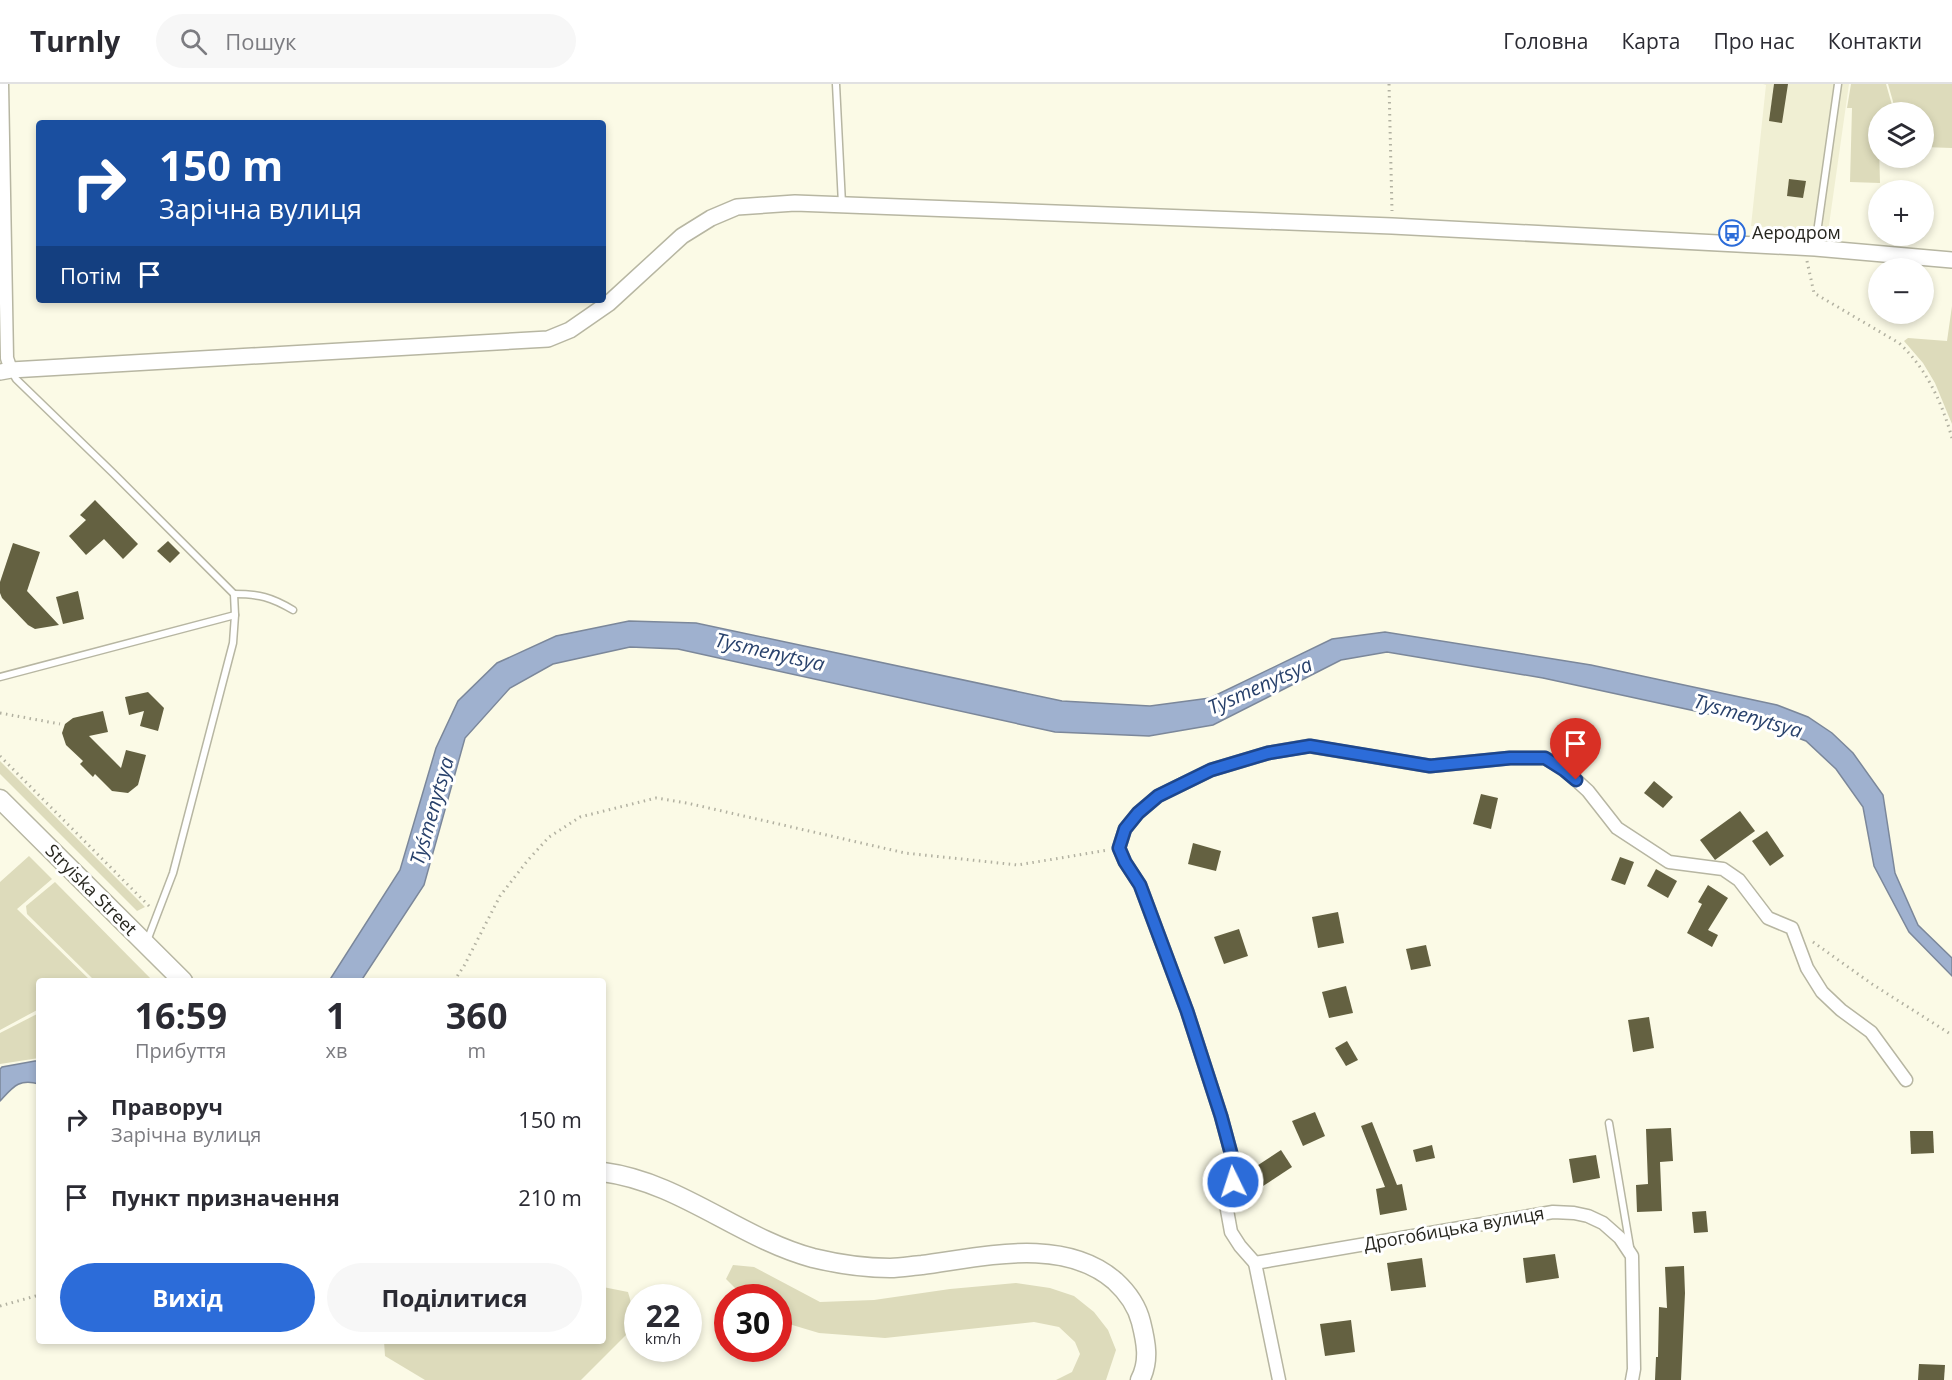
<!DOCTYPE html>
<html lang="uk">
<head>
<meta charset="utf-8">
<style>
  :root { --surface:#fff; --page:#f7f7f7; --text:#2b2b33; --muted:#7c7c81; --line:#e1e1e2; --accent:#2c6cd9 }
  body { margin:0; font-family:"Open Sans",sans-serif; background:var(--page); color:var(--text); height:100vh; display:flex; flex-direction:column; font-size:22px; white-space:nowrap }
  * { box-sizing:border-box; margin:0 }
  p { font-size:20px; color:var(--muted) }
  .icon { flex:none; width:33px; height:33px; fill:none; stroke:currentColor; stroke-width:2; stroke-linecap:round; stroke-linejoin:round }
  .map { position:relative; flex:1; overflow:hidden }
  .drawer { position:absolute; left:36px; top:894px; width:570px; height:366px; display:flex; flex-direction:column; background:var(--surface); border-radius:6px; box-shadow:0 3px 9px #0003 }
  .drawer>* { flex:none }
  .banner { position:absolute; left:36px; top:36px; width:570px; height:183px; border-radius:6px; box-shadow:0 3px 9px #0003; background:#1a4fa0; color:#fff; overflow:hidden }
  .tools { position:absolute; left:1868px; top:18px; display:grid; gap:12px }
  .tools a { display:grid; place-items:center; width:66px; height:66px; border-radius:50%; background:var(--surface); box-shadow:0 3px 9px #0003; font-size:30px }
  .speed { position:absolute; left:624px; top:1200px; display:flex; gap:12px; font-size:30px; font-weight:700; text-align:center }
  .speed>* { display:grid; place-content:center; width:78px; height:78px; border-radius:50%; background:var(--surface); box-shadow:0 3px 9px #0003; line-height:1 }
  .speed small { font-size:15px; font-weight:400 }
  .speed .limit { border:9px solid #d22; background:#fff; color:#111 }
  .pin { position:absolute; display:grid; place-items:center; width:51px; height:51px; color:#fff; margin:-62px -26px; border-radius:50% 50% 50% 0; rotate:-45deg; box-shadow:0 0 6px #0007 }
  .pin .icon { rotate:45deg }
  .me { position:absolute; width:66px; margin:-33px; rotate:356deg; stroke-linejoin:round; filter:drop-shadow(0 0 4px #0008) }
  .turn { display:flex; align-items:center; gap:21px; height:126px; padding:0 24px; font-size:27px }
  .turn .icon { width:78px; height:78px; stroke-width:2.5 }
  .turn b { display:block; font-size:42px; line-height:51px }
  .then { display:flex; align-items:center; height:57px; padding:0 24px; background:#0003; gap:12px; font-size:22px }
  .eta { display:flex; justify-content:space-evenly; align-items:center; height:102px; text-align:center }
  .eta b { font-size:36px; font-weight:700; line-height:42px }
  .button { display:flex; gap:12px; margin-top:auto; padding:12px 24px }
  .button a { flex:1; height:69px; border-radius:36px; background:var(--accent); color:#fff; font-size:24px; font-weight:700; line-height:69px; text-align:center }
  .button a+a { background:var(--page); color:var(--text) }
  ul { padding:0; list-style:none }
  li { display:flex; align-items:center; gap:18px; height:78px; padding:0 24px }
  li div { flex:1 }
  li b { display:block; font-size:22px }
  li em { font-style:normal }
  header { display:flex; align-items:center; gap:36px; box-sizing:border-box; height:84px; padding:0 30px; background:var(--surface); border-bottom:2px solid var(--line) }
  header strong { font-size:28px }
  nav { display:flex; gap:33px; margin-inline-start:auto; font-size:21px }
  .search { width:420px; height:54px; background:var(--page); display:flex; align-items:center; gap:15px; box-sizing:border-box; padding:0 21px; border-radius:33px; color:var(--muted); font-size:22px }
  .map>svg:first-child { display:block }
  .built { fill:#f0efd3 }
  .green { fill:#dddbbb }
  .water { fill:#9fb1cf; stroke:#7b879a; stroke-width:1.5 }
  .building { fill:#646141 }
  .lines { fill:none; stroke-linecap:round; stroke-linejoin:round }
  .service-casing { stroke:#b7b6a2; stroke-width:9 }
  .minor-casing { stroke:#b7b6a2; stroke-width:15 }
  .tertiary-casing { stroke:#b7b6a2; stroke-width:18 }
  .secondary-casing { stroke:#b7b6a2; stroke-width:21 }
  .path { stroke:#b2b1a1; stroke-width:3; stroke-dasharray:1.5 4.5; stroke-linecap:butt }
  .service { stroke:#fff; stroke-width:6 }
  .minor { stroke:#fff; stroke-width:12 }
  .tertiary { stroke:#fff; stroke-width:15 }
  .secondary { stroke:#fff; stroke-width:18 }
  .route-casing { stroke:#1d468d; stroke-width:15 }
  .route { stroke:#2c6cd9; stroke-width:10 }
  .labels { text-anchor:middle; stroke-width:6; stroke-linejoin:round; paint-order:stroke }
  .poi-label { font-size:18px; fill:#27261f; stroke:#fff; text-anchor:start }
  .street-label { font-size:18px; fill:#27261f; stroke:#fff }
  .water-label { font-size:20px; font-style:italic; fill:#29426c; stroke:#fff }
</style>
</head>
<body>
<header>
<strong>Turnly</strong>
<div class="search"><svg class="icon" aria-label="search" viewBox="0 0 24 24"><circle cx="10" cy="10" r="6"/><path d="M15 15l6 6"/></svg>Пошук</div>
<nav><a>Головна</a><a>Карта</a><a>Про нас</a><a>Контакти</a></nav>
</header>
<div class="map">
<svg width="1952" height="1296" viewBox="0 0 1952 1296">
  <rect width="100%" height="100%" fill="#fbfae6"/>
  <!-- built -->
  <path class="built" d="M1763,0H1849L1828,148L1751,142L1766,1Z"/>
  <!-- green -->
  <g class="green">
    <path d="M1851,0H1886L1894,28H1878L1880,99L1850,98L1852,24H1847Z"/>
    <path d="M1888,0H1952V64L1923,63V28H1896Z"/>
    <path d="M1952,222V340L1935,299L1923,279L1904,257L1908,254L1947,257Z"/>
    <path d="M0,677L145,823L137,827L0,690Z"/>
    <path d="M29,772L52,795L17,825L91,897H39V925L0,946V798Z"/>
    <path d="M55,798L153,897H95L27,830L26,822Z"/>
    <path d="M39,929V974L0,980V949Z"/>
    <path d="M733,1181L754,1183L820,1218L874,1216L950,1205L1016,1199L1050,1204L1074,1212L1094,1228L1108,1246L1116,1266L1106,1296H1056L1072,1288L1080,1270L1075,1258L1059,1243L1034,1238L885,1254L819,1249L779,1237L778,1214L744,1213L726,1195Z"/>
    <path d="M603,1203L628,1208L637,1240L581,1296H425L385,1272L384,1257H603Z"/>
  </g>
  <!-- water -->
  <g class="water">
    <path d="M629,537L696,539L1062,617L1150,622L1210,614L1332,555L1385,548L1591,581L1777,621L1808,633L1832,649L1853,669L1883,711L1895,789L1918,841L1952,874V892L1909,848L1874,782L1863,723L1836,685L1806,657L1769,643L1543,594L1387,568L1341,576L1213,641L1149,652L1055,648L678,565L630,563L553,580L510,604L465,654L424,801L361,897H329L400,786L436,664L458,617L497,579L556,552Z"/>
    <path d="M35,977H39V1000C19,994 13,1003 0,1017V985L2,983Z"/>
  </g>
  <!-- building -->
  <g class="building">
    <path d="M1774,0H1788L1782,39L1769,37Z"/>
    <path d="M1789,95L1806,97L1803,114L1787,112Z"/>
    <path d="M95,416L138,460L123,475L104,455L86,471L69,452L86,436L80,431Z"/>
    <path d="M168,457L180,469L170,479L157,467Z"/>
    <path d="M13,459L40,468L27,507L59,541L35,545L28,541L2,514L0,509V498Z"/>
    <path d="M78,507L84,535L63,540L56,513Z"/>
    <path d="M148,608L164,624L158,647L140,642L144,627L129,631L125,613Z"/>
    <path d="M103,627L108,648L89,652L121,684L126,666L146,671L138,701L128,709L112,707L95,690L93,693L80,680L83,677L66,661L62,649L65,640L73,634Z"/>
    <path d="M1654,697L1673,713L1663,724L1644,709Z"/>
    <path d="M1481,710L1498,714L1491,745L1473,740Z"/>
    <path d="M1740,727L1755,747L1715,776L1700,756Z"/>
    <path d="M1767,747L1784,772L1770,782L1752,757Z"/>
    <path d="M1193,759L1221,767L1216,787L1188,780Z"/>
    <path d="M1620,773L1634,778L1625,801L1611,796Z"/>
    <path d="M1656,785L1677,797L1668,814L1647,802Z"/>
    <path d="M1708,801L1728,814L1708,846L1718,851L1712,863L1687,849L1702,820L1698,818Z"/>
    <path d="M1338,828L1344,859L1318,864L1312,833Z"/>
    <path d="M1239,845L1248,872L1224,880L1214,853Z"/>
    <path d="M1426,861L1431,882L1411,886L1406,865Z"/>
    <path d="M1346,902L1353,929L1329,934L1322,908Z"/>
    <path d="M1649,933L1654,964L1633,968L1628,936Z"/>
    <path d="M1347,957L1358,976L1346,982L1335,964Z"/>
    <path d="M1315,1028L1325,1052L1303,1062L1292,1037Z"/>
    <path d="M1372,1038L1397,1101L1402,1100L1407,1126L1380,1131L1376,1105L1385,1103L1361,1042Z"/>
    <path d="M1671,1044L1673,1077L1660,1078L1662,1127L1637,1128L1636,1101L1648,1100L1646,1045Z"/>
    <path d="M1910,1047H1933L1934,1069L1911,1070Z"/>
    <path d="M1432,1061L1435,1074L1416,1078L1413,1066Z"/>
    <path d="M1281,1066L1292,1083L1260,1104L1249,1087Z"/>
    <path d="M1596,1071L1600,1094L1573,1099L1569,1075Z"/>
    <path d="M1706,1127L1708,1148L1694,1149L1692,1128Z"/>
    <path d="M1555,1170L1559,1194L1526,1199L1523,1174Z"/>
    <path d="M1422,1174L1426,1203L1391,1207L1387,1179Z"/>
    <path d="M1684,1182L1685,1209L1681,1296H1655L1656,1273H1658L1659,1223L1667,1224L1665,1183Z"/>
    <path d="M1351,1236L1355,1268L1325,1272L1320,1240Z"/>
    <path d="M1919,1280L1945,1281L1944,1296H1918Z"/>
  </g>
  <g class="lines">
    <!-- service casing -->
    <g class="service-casing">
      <g id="service">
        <path d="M836,0L842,120"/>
        <path d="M1815,163L1838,0"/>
        <path d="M12,288L16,295L113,389L234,510L235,531L233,559L173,789L147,857"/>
        <path d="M234,510C259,510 271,513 293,526"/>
        <path d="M0,593L235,531"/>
        <path d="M1609,1039L1630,1163"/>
      </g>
    </g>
    <!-- minor casing -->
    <g class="minor-casing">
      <g id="minor">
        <path d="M2,0L7,274L11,286"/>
        <path d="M1255,1179L1240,1162L1231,1148L1227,1126L1233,1098L1231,1069L1221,1032L1187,927L1140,801L1125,778L1119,764L1125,745L1138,729L1158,712L1211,686L1268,669L1309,662L1430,682L1510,674H1545L1564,685L1588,707L1617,744L1669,778L1723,785L1739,796L1768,834L1792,844L1807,884L1822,908L1841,926L1871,948L1906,996"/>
        <path d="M1279,1296L1255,1179L1553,1128L1574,1129L1588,1132L1603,1139L1620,1154L1632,1172L1634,1285L1632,1296"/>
      </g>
    </g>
    <!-- tertiary casing -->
    <g class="tertiary-casing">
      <path id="tertiary" d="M0,288L11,286L548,255L570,246L609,219L682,152L711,134L737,123L795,119L1392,142L1815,164L1952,176"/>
    </g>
    <!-- secondary casing -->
    <g class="secondary-casing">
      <g id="secondary">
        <path d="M0,715L183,897"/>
        <path d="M603,1088C680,1098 739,1154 813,1174C838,1180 864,1184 890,1184C900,1184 911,1182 922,1181C983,1173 1063,1152 1115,1197C1127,1208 1137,1222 1141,1238C1146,1258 1150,1277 1140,1296"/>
      </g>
    </g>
    <!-- path -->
    <g class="path">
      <path d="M1389,0L1392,127"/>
      <path d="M1807,177L1814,209L1899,259C1927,285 1942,319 1952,354"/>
      <path d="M0,629L60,640"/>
      <path d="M0,672L150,823"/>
      <path d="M1813,858L1872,900L1952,951"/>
      <path d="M454,897L464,882L500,812L528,776L549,753L580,733L656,714L687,719L905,769L1018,781L1108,766"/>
      <path d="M0,1222L39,1211"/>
    </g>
    <!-- service -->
    <use href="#service" class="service"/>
    <!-- minor -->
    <use href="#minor" class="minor"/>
    <!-- tertiary -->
    <use href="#tertiary" class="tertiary"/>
    <!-- secondary -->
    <use href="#secondary" class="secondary"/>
  </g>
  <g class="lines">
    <!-- route casing -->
    <g class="route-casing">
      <path id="route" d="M1233,1098L1231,1069L1221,1032L1187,927L1140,801L1125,778L1119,764L1125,745L1138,729L1158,712L1211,686L1268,669L1310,662L1430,682L1510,674H1545L1564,686L1576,696"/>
    </g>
    <!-- route -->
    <use href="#route" class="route"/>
  </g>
  <!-- icons -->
  <defs>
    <g id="bus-ring" transform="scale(1.35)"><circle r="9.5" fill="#fff" stroke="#2c6cd9" stroke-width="1.5"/><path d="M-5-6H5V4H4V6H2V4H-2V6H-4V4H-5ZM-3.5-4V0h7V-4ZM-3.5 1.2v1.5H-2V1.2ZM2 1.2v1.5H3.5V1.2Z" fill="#2c6cd9"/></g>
  </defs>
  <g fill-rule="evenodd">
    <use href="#bus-ring" x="1732" y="149"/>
  </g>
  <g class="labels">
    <!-- poi labels -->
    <g class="poi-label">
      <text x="1752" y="155">Аеродром</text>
    </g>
    <!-- street labels -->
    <g class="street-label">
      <text transform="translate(91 806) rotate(45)" y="6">Stryiska Street</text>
      <text transform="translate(1454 1145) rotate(-10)" y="6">Дрогобицька вулиця</text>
    </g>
    <!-- water labels -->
    <g class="water-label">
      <text transform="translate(770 568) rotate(13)" y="7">Tysmenytsya</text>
      <text transform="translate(1260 602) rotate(-24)" y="7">Tysmenytsya</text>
      <text transform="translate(1748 632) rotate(16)" y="7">Tysmenytsya</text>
      <text transform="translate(432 727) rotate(-74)" y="7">Tyśmenytsya</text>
    </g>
  </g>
</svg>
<div class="tools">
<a><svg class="icon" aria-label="layers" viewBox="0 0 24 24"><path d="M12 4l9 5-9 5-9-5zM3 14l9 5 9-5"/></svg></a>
<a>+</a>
<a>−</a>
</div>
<div class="speed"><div>22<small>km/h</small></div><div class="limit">30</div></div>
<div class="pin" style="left:1576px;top:696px;background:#d93025"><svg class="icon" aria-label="arrive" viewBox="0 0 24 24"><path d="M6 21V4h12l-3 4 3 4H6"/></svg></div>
<svg class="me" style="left:1233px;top:1098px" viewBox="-20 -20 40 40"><circle r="17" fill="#2c6cd9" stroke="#fff" stroke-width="3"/><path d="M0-11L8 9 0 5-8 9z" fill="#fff"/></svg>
<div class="banner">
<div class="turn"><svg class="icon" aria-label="right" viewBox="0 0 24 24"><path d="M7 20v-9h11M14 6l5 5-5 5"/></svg><div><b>150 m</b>Зарічна вулиця</div></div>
<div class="then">Потім<svg class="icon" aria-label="arrive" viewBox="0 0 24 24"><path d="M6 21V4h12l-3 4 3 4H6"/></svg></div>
</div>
<section class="drawer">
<div class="eta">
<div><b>16:59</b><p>Прибуття</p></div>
<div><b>1</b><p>хв</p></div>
<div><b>360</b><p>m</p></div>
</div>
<ul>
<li><svg class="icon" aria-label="right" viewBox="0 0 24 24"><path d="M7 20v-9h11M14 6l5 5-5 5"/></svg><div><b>Праворуч</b><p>Зарічна вулиця</p></div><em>150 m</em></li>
<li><svg class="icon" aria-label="arrive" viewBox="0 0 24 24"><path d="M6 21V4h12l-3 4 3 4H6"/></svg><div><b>Пункт призначення</b></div><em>210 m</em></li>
</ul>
<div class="button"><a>Вихід</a><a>Поділитися</a></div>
</section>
</div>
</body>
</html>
